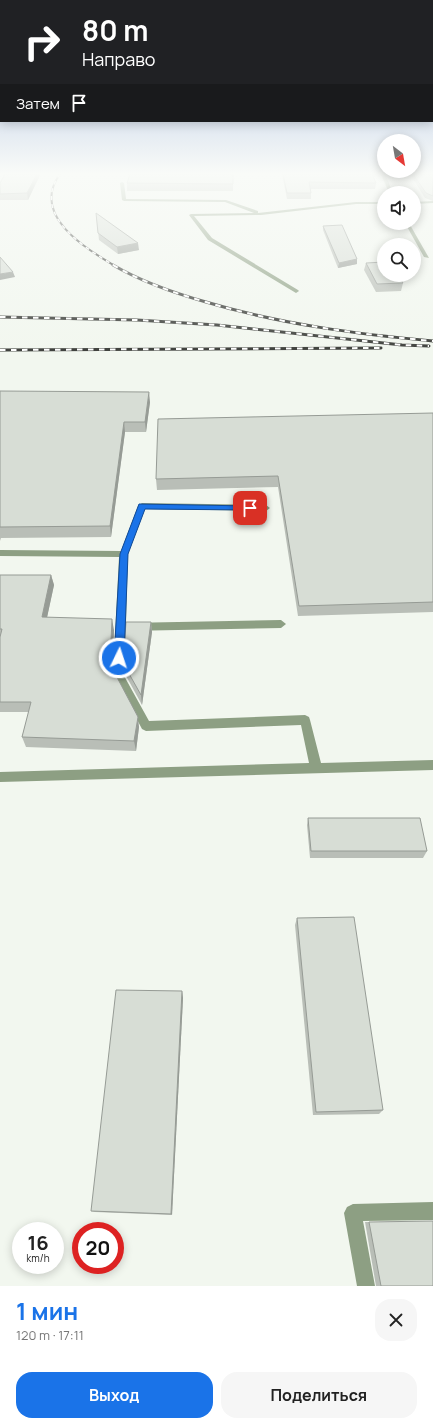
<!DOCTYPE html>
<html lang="ru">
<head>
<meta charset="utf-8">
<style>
  :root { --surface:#fff; --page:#f6f6f6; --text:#222; --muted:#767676; --accent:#1a73e8 }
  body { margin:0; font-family:Manrope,sans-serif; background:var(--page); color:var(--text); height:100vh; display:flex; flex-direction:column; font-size:15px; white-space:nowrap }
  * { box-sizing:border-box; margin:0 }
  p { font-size:13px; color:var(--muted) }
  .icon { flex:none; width:22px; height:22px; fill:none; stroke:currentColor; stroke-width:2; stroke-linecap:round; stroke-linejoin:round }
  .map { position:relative; height:1286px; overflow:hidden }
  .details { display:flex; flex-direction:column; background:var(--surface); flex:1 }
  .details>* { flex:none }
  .banner { position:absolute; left:0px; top:0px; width:433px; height:122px; box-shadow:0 2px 10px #0003; background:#202124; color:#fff; overflow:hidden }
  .needle { width:26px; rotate:149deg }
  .tools { position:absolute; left:377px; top:134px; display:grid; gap:8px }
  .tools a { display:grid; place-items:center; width:44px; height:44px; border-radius:50%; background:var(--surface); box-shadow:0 2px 10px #0003; font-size:20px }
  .speed { position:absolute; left:12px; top:1222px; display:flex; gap:8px; font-size:20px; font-weight:700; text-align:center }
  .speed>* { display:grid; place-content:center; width:52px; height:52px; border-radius:50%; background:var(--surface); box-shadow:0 2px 10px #0003; line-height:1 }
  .speed small { font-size:10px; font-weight:400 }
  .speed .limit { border:6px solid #d22; background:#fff; color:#111 }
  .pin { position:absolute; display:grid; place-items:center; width:34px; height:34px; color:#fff; margin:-17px; border-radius:8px; box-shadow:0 2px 6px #0006 }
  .me { position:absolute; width:44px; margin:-22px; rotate:4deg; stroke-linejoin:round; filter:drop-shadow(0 0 3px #0008) }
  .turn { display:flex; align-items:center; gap:14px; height:84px; padding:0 16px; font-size:18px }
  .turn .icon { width:52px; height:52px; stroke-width:2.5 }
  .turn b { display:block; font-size:28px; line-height:34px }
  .then { display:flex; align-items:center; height:38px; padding:0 16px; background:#0003; gap:8px; font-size:15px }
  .round { display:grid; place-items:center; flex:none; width:42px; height:42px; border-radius:16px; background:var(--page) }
  .summary { display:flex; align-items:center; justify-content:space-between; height:68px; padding:0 16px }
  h1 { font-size:24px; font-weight:700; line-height:30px; color:var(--accent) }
  .button { display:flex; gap:8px; margin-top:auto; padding:8px 16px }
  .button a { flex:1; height:46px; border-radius:16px; background:var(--accent); color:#fff; font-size:16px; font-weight:700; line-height:46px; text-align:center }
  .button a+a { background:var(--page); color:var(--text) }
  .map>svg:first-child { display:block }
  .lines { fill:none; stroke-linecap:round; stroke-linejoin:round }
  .service { fill:#8d9f83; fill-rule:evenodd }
  .rail-far1-casing { stroke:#3c3e3a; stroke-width:2 }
  .rail-casing { stroke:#3c3e3a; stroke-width:3 }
  .rail-far1 { stroke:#fff; stroke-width:1.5; stroke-dasharray:4; stroke-linecap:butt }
  .rail { stroke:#fff; stroke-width:2; stroke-dasharray:5.5; stroke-linecap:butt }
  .wall { fill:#b9beb7 }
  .shaded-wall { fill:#969b95 }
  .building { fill:#d7ddd5; stroke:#969b95 }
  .route { fill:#1a73e8; stroke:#114b97 }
</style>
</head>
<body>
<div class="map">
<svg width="433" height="1286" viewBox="0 0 433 1286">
  <rect width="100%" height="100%" fill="#f2f7ef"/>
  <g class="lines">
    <!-- service -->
    <g class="service">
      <path d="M381,174H385L393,193H389Z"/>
      <path d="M122,182L124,183L126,199L226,200L258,211V213L356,202H384V204H356L261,215L194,216L212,238L298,290L299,291L296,293L208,240L189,215L191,214L254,213L225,202L124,201L122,200L120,183Z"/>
      <path d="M433,201V203L414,204V202Z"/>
      <path d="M405,223H409L429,258L424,257Z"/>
      <path d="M142,503L266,505L270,508L266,511L145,509L128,554L126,623L281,620L286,624L281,628L126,631L123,674L149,721L305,715L309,717L310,720L321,763L433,760V770L0,782V772L309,763L301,725L146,731L142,729L113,674L119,557L0,556V550L121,551L138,506Z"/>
      <path d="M433,1202V1220L363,1221L375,1286H357L344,1213L347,1207L353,1204Z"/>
    </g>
    <!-- rail-far1 casing -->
    <g class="rail-far1-casing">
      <path id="rail-far1" d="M60,174C30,215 85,248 115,266"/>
    </g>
    <!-- rail casing -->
    <g class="rail-casing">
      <g id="rail">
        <path d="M113,265C142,282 174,293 206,302C280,324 356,334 433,341"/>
        <path d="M0,317L137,320L217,325L402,345L429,346"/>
        <path d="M0,350L381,348"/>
      </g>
    </g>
    <!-- rail-far1 -->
    <use href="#rail-far1" class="rail-far1"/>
    <!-- rail -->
    <use href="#rail" class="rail"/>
  </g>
  <!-- wall -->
  <g class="wall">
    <path d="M5,174H40V175L28,200H0V183Z"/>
    <path d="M128,174H233V191H127V183L129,177Z"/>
    <path d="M282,174H372L376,183L375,189H310L311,193V199H287Z"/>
    <path d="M410,174H433V201L425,198Z"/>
    <path d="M96,213L139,250L118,254L99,240Z"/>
    <path d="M323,226L357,259V264L338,268L323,230Z"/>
    <path d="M366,263L403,283L401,291L376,292L364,270Z"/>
    <path d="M0,391L150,402L146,432H125L111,537L1,538L0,541Z"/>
    <path d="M433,413V612L298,616L278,487L157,490L156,479Z"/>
    <path d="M0,575H51L54,585L47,617L114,630L112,668L139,727L136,751L26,747L22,737L29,712H0Z"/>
    <path d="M151,622L152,632L142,705L125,674L123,663Z"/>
    <path d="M308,818L427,851L423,858H310L307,825Z"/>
    <path d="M297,918L383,1110L379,1114L313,1115L295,925Z"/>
    <path d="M182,991L183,998L172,1215L95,1212L91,1211Z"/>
    <path d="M365,1222H369L433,1286H376Z"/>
  </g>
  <!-- shaded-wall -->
  <g class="shaded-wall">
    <path d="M37,174H40V175L28,200L27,193Z"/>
    <path d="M138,243L139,250L118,254L117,247Z"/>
    <path d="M357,259V264L338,268L339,263Z"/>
    <path d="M13,272L15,277L0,280V274Z"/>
    <path d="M149,392L150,402L146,432L145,422Z"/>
    <path d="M124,422L125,432L111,537L110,526Z"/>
    <path d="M51,575L54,585L45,627L42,617Z"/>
    <path d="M112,619L114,630L112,674L110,664Z"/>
    <path d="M151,622L152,632L142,705L141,695Z"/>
    <path d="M138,717L139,727L136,751L134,741Z"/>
    <path d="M182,991L183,998L172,1215L171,1214Z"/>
  </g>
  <!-- building -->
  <g class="building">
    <path d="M5,174H37L27,193L0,194V183Z"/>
    <path d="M130,174H233V184L127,183Z"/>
    <path d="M283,174H372L376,183L309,182L311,193H287Z"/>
    <path d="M413,174H433V196L426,193Z"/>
    <path d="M96,213L138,243L117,247L98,233Z"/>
    <path d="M342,225L357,259L339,263L323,226Z"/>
    <path d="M0,257L13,272L0,274Z"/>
    <path d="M384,262V275H398L403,283L377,284L366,263Z"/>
    <path d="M0,391L149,392L145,422H124L110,526L0,527Z"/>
    <path d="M433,413V602L299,606L278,476L156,479L158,419Z"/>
    <path d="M0,575H51L42,617L112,619L110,664L138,717L134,741L22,737L31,702H0V637L2,629H0Z"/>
    <path d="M126,622H151L141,695L123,663Z"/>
    <path d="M308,818H420L427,851H311Z"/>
    <path d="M354,917L383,1110L316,1112L297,918Z"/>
    <path d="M116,990L182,991L171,1214L91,1211Z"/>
    <path d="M433,1221V1286H381L369,1222Z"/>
  </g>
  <!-- sky -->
  <linearGradient id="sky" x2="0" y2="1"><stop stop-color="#a0b7e0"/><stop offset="0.49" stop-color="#f9fbf8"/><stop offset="1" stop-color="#f9fbf8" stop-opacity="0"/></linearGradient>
  <rect width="433" height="354" fill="url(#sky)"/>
  <!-- route -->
  <path class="route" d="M139,504L250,506L254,508L250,510L145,509L128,554L124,658L119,661L114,658L120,554Z"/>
</svg>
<div class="tools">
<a><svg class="needle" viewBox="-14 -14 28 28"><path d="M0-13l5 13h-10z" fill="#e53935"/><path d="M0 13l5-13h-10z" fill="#767676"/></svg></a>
<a><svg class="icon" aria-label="sound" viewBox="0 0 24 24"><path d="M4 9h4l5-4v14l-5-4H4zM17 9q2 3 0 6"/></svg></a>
<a><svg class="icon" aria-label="search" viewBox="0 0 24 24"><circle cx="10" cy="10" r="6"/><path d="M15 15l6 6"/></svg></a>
</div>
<div class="speed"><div>16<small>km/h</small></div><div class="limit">20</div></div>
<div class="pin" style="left:250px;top:508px;background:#d93025"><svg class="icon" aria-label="arrive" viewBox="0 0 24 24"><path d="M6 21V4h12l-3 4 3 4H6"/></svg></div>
<svg class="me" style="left:119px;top:658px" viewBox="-20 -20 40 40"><circle r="17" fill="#1a73e8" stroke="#fff" stroke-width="3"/><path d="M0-11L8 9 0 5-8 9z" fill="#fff"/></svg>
<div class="banner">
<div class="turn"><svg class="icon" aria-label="right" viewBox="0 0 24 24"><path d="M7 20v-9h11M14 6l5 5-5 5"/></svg><div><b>80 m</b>Направо</div></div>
<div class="then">Затем<svg class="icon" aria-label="arrive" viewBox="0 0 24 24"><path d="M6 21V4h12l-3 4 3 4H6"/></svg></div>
</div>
</div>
<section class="details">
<div class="summary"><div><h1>1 мин</h1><p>120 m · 17:11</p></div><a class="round"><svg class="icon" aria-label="close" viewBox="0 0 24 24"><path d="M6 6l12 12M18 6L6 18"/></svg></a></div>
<div class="button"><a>Выход</a><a>Поделиться</a></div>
</section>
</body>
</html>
